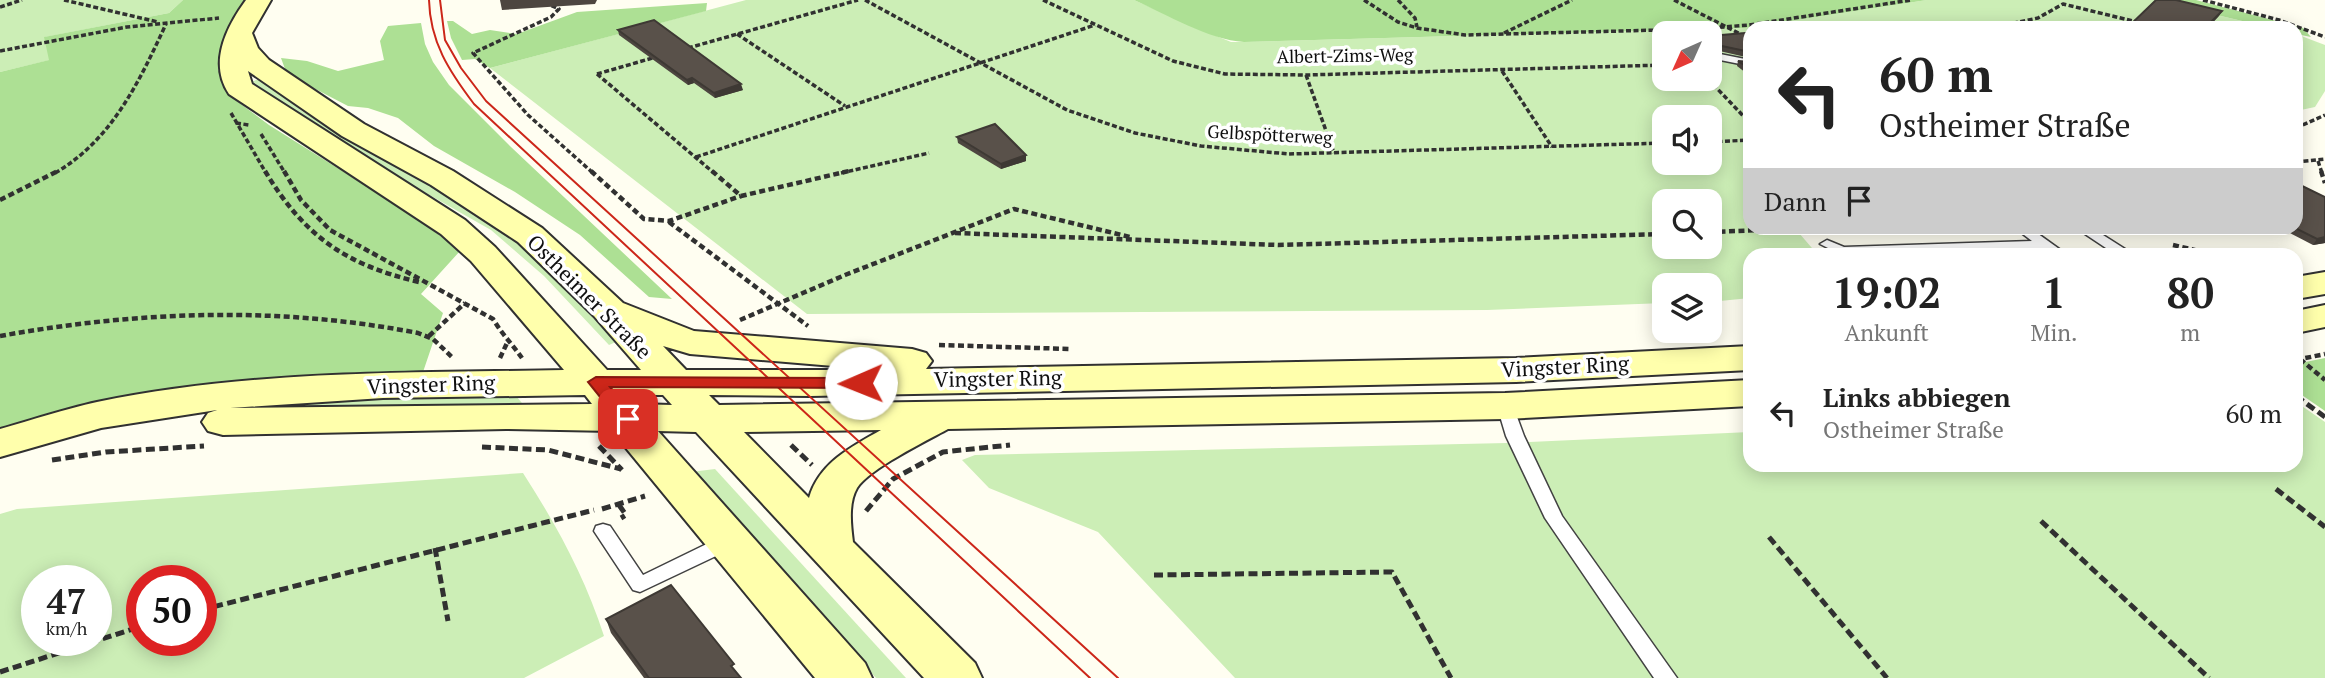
<!DOCTYPE html>
<html lang="de">
<head>
<meta charset="utf-8">
<style>
  :root { --surface:#fff; --page:#f2f2f2; --text:#222; --muted:#767676 }
  body { margin:0; font-family:"PT Serif",serif; background:var(--page); color:var(--text); height:100vh; display:flex; flex-direction:column; font-size:26px; white-space:nowrap }
  * { box-sizing:border-box; margin:0 }
  p { font-size:23px; color:var(--muted) }
  .icon { flex:none; width:38px; height:38px; fill:none; stroke:currentColor; stroke-width:2; stroke-linecap:round; stroke-linejoin:round }
  .map { position:relative; flex:1; overflow:hidden }
  .sheet { position:absolute; left:1743px; top:248px; width:560px; height:224px; display:flex; flex-direction:column; background:var(--surface); border-radius:21px; box-shadow:0 4px 18px #0003 }
  .sheet>* { flex:none }
  .top-card { position:absolute; left:1743px; top:21px; width:560px; height:214px; border-radius:21px; box-shadow:0 4px 18px #0003; background:#fff; color:var(--text); overflow:hidden }
  .needle { width:46px; rotate:225deg }
  .fabs { position:absolute; left:1652px; top:21px; display:grid; gap:14px }
  .fabs a { display:grid; place-items:center; width:70px; height:70px; border-radius:14px; background:var(--surface); box-shadow:0 4px 18px #0003; font-size:35px }
  .speed { position:absolute; left:21px; top:565px; display:flex; gap:14px; font-size:35px; font-weight:700; text-align:center }
  .speed>* { display:grid; place-content:center; width:91px; height:91px; border-radius:50%; background:var(--surface); box-shadow:0 4px 18px #0003; line-height:1 }
  .speed small { font-size:18px; font-weight:400 }
  .speed .limit { border:10px solid #d22; background:#fff; color:#111 }
  .pin { position:absolute; display:grid; place-items:center; width:60px; height:60px; color:#fff; margin:-30px; border-radius:14px; box-shadow:0 4px 10px #0006 }
  .me { position:absolute; width:77px; margin:-38px; rotate:269deg; stroke-linejoin:round; filter:drop-shadow(0 0 5px #0008) }
  .turn { display:flex; align-items:center; gap:24px; height:147px; padding:0 21px; font-size:32px }
  .turn .icon { width:91px; height:91px; stroke-width:2.5 }
  .turn b { display:block; font-size:49px; line-height:60px }
  .then { display:flex; align-items:center; height:66px; padding:0 21px; background:#0003; gap:14px; font-size:26px }
  .eta { display:flex; justify-content:space-evenly; align-items:center; height:119px; text-align:center }
  .eta b { font-size:42px; font-weight:700; line-height:49px }
  ul { padding:0; list-style:none }
  li { display:flex; align-items:center; gap:21px; height:91px; padding:0 21px }
  li div { flex:1 }
  li b { display:block; font-size:26px }
  li em { font-style:normal }
  .map>svg:first-child { display:block }
  .green { fill:#cceeb6; fill-rule:evenodd }
  .forest { fill:#ade094 }
  .lines { fill:none; stroke-linecap:round; stroke-linejoin:round }
  .service-casing { stroke:#424242; stroke-width:3 }
  .secondary-casing { stroke:#313131; stroke-width:4 }
  .path-far2 { stroke:#313131; stroke-width:3.5; stroke-dasharray:5 2.5; stroke-linecap:butt }
  .path-far1 { stroke:#313131; stroke-width:4.5; stroke-dasharray:6 3.5; stroke-linecap:butt }
  .path { stroke:#313131; stroke-width:5; stroke-dasharray:9 4.5; stroke-linecap:butt }
  .service { fill:#fff; fill-rule:evenodd }
  .secondary { fill:#ffffac; fill-rule:evenodd }
  .tram { stroke:#cc2619; stroke-width:2 }
  .wall { fill:#4d4640 }
  .shaded-wall { fill:#3e3934 }
  .building { fill:#59514a; stroke:#3e3934; stroke-width:2 }
  .route { fill:#cc2619; stroke:#851910; stroke-width:2 }
  .labels { text-anchor:middle; stroke-width:7; stroke-linejoin:round; paint-order:stroke }
  .far-street-label { font-size:18px; fill:#0f0f0f; stroke:#fff }
  .street-label { font-size:21px; fill:#0f0f0f; stroke:#fff }
</style>
</head>
<body>
<div class="map">
<svg width="2325" height="678" viewBox="0 0 2325 678">
  <rect width="100%" height="100%" fill="#fffef1"/>
  <!-- green -->
  <g class="green">
    <path d="M0,0H183L169,13L45,37L50,60L0,72Z"/>
    <path d="M746,0H1134L1214,35L1231,42H1244L1745,28L1927,0H2153L2272,28H1750V228H1931L1799,233L1818,255L1750,256V298L1710,302V285H1664V303L1487,310L807,314L490,68ZM1664,33H1710V79H1664ZM1664,117H1710V163H1664ZM1664,201H1710V247H1664Z"/>
    <path d="M2296,34L2325,45V91L2315,107L2296,111Z"/>
    <path d="M256,80H263L302,111L407,168L519,238L618,341L609,345L544,276L491,230L294,118L250,83Z"/>
    <path d="M516,396L522,403L245,408L389,398Z"/>
    <path d="M2296,402L2325,422V678H1235L1098,532L989,488L962,460L975,455L1507,443L1750,432V466H2296Z"/>
    <path d="M715,469L906,678H876L691,472Z"/>
    <path d="M523,473C556,524 585,577 604,636L524,678H0V514L17,509ZM96,581V640H37V581ZM201,581V640H142V581Z"/>
  </g>
  <!-- forest -->
  <g class="forest">
    <path d="M183,0H248L236,13L221,45L218,70L234,99L269,125L414,216L460,251L421,294L443,313L423,372L219,388L0,431V72L49,60L44,37L169,13Z"/>
    <path d="M1134,0H1927L1745,28L1244,42C1209,40 1166,14 1134,0Z"/>
    <path d="M2153,0H2196L2303,28L2311,37L2296,34V28H2272Z"/>
    <path d="M707,3L706,11L490,68L475,59L462,60L451,38L447,21H453L472,34L490,30L517,34L577,12Z"/>
    <path d="M421,23L425,44L433,62L449,85L511,147L672,299L649,297L580,235L515,192L434,146L398,118L368,108L348,106L300,81L285,69L281,58L307,61L338,71L384,60L380,41L388,26Z"/>
    <path d="M2325,358V411L2296,391V364Z"/>
  </g>
  <g class="lines">
    <!-- service casing -->
    <g class="service-casing">
      <g id="service">
        <path d="M1676,26L1686,33H1675L1671,29Z"/>
        <path d="M1710,52L1750,60V66L1710,58Z"/>
        <path d="M2015,228H2030L2069,256H2052L2043,249L1842,255L1820,244L1827,240L1844,247L2032,241Z"/>
        <path d="M2076,228H2092L2136,256H2118Z"/>
        <path d="M1505,401L1513,406L1524,436L1562,516L1677,678H1654L1545,518L1506,436L1497,406Z"/>
        <path d="M603,524L610,526L643,575L721,537L728,535L735,537L738,542L735,547L640,592L633,590L594,531L596,526Z"/>
      </g>
    </g>
    <!-- secondary casing -->
    <g class="secondary-casing">
      <g id="secondary">
        <path d="M246,0H271L252,33L258,48L269,60L364,124L453,171L542,228L623,303L694,331L912,349L926,353L932,361L926,369L1516,358L1750,346V370L1516,382L810,396L709,395L719,405L1505,393L1750,380V406L1505,419L948,429C926,441 869,469 857,488C848,503 851,526 853,542L975,663L982,678H924L696,432L658,431L865,663L872,678H815L612,431L506,429L223,435L208,431L202,422L208,413L217,410L101,428L0,457V429C32,420 65,409 97,402C250,370 409,373 564,370L471,261L441,234L229,94C208,63 227,26 246,0ZM248,71L342,136L431,185L518,242L594,316L641,370H607L495,247L465,220L252,84ZM663,346L690,354L881,370H686ZM585,395L592,404L230,408L383,398ZM628,395H663L672,405L636,404ZM881,430C851,447 819,463 809,498L744,432Z"/>
        <path d="M2325,272V294L2296,299V277Z"/>
        <path d="M2325,305V327L2296,333V311Z"/>
      </g>
    </g>
    <!-- path-far2 -->
    <g class="path-far2">
      <path d="M64,0L158,22"/>
      <path d="M553,0L550,5L559,9L551,17L473,53L528,115L593,173"/>
      <path d="M865,0L1067,110L1135,133L1201,146L1289,154L1664,143"/>
      <path d="M1043,0L1173,61L1225,74L1306,75L1664,65"/>
      <path d="M1364,0L1398,22L1417,28L1465,35L1660,30"/>
      <path d="M1398,0L1415,18L1417,27"/>
      <path d="M1674,0L1750,39"/>
      <path d="M2203,0L2279,20L2325,37"/>
      <path d="M0,7L22,0"/>
      <path d="M1991,28L2038,18L2063,4L2137,22"/>
      <path d="M1697,29L1749,25L1911,0"/>
      <path d="M1504,33L1572,0"/>
      <path d="M737,34L845,106"/>
      <path d="M688,48L858,0"/>
      <path d="M0,51L127,27L219,18"/>
      <path d="M1502,71L1552,147"/>
      <path d="M597,74L714,173"/>
      <path d="M597,74L656,57"/>
      <path d="M1306,75L1334,153"/>
      <path d="M1708,79L1750,123"/>
      <path d="M231,113L266,173"/>
      <path d="M236,123L249,125"/>
      <path d="M2296,128L2325,115"/>
      <path d="M261,134L285,173"/>
      <path d="M1710,142L1750,140"/>
      <path d="M696,157L1095,25"/>
      <path d="M2318,161L2322,173"/>
      <path d="M2296,162L2325,159"/>
      <path d="M55,173C112,140 139,82 166,24"/>
      <path d="M841,173L929,153"/>
    </g>
    <!-- path-far1 -->
    <g class="path-far1">
      <path d="M265,171C304,236 346,265 419,282"/>
      <path d="M284,171L301,200L330,230L493,319C502,334 512,344 522,358"/>
      <path d="M591,171L644,219L669,221L741,196"/>
      <path d="M712,171L741,196L849,171"/>
      <path d="M2321,171L2325,183"/>
      <path d="M0,200L58,171"/>
      <path d="M669,222L808,326"/>
      <path d="M1710,232L1817,228"/>
      <path d="M955,233L1278,245L1664,234"/>
      <path d="M2173,245L2221,256"/>
      <path d="M740,320L845,275L1014,209L1130,237"/>
      <path d="M0,336C139,311 278,306 418,333L433,339L453,358"/>
      <path d="M429,336L465,303"/>
      <path d="M939,345L1070,349"/>
      <path d="M500,358L507,343"/>
      <path d="M2300,359L2325,380"/>
      <path d="M2296,360L2325,354"/>
    </g>
    <!-- path -->
    <g class="path">
      <path d="M2296,396L2325,417"/>
      <path d="M791,445L812,465"/>
      <path d="M599,446L622,470"/>
      <path d="M482,447L548,450L621,469"/>
      <path d="M52,460L106,452L204,446"/>
      <path d="M2276,489L2325,527"/>
      <path d="M619,505L626,515L621,518"/>
      <path d="M602,509L645,496"/>
      <path d="M866,511L893,479L943,452L1010,445"/>
      <path d="M2041,521L2209,678"/>
      <path d="M1769,537L1887,678"/>
      <path d="M435,548L448,621"/>
      <path d="M1154,575L1392,572L1451,678"/>
      <path d="M201,610L594,510"/>
      <path d="M0,672L142,626"/>
    </g>
    <!-- service -->
    <use href="#service" class="service"/>
    <!-- secondary -->
    <use href="#secondary" class="secondary"/>
    <!-- tram -->
    <g class="tram">
      <path d="M429,0C430,42 449,71 474,104L1090,678"/>
      <path d="M440,0L445,40L461,68L486,101L1118,678"/>
    </g>
  </g>
  <!-- wall -->
  <g class="wall">
    <path d="M500,0H597L595,4L502,10Z"/>
    <path d="M618,30L743,90L715,98L694,83L688,85L619,35Z"/>
    <path d="M1710,36L1750,37V58L1715,50L1710,46Z"/>
    <path d="M1738,61L1750,62V76L1737,66Z"/>
    <path d="M957,137L1026,155V161L1001,169L958,143Z"/>
    <path d="M2280,228H2296L2325,243L2313,245Z"/>
    <path d="M606,619L737,673L741,678H644L611,633Z"/>
  </g>
  <!-- shaded-wall -->
  <g class="shaded-wall">
    <path d="M2222,11L2219,16L2208,28H2205Z"/>
    <path d="M692,78L694,83L688,85L687,80Z"/>
    <path d="M741,84L743,90L715,98L714,93Z"/>
    <path d="M1026,155V161L1001,169V164Z"/>
    <path d="M2325,237V243L2313,245L2317,239Z"/>
  </g>
  <!-- building -->
  <g class="building">
    <path d="M2156,0H2176L2222,11L2205,28H2127Z"/>
    <path d="M654,20L741,84L714,93L692,78L687,80L618,30Z"/>
    <path d="M1745,33L1750,37V52L1717,45L1710,40V36Z"/>
    <path d="M1738,61L1750,62V69Z"/>
    <path d="M995,124L1026,155L1001,164L957,137Z"/>
    <path d="M2296,183L2325,197V237L2317,239L2295,228Z"/>
    <path d="M671,585L734,664L731,666L741,678H649L606,619Z"/>
  </g>
  <!-- route -->
  <path class="route" d="M596,377L861,378L870,383L861,388L610,387L636,419L628,424L621,423L588,382Z"/>
  <g class="labels">
    <!-- far-street labels -->
    <g class="far-street-label">
      <text transform="translate(1345 56) rotate(-1)" y="6">Albert-Zims-Weg</text>
      <text transform="translate(1270 135) rotate(3)" y="6">Gelbspötterweg</text>
    </g>
    <!-- street labels -->
    <g class="street-label">
      <text transform="translate(589 297) rotate(45)" y="7">Ostheimer Straße</text>
      <text transform="translate(1565 367) rotate(-3)" y="7">Vingster Ring</text>
      <text transform="translate(998 379) rotate(-1)" y="7">Vingster Ring</text>
      <text transform="translate(431 385) rotate(-2)" y="7">Vingster Ring</text>
    </g>
  </g>
</svg>
<div class="fabs">
<a><svg class="needle" viewBox="-14 -14 28 28"><path d="M0-13l5 13h-10z" fill="#e53935"/><path d="M0 13l5-13h-10z" fill="#767676"/></svg></a>
<a><svg class="icon" aria-label="sound" viewBox="0 0 24 24"><path d="M4 9h4l5-4v14l-5-4H4zM17 9q2 3 0 6"/></svg></a>
<a><svg class="icon" aria-label="search" viewBox="0 0 24 24"><circle cx="10" cy="10" r="6"/><path d="M15 15l6 6"/></svg></a>
<a><svg class="icon" aria-label="layers" viewBox="0 0 24 24"><path d="M12 4l9 5-9 5-9-5zM3 14l9 5 9-5"/></svg></a>
</div>
<div class="speed"><div>47<small>km/h</small></div><div class="limit">50</div></div>
<div class="pin" style="left:628px;top:419px;background:#d93025"><svg class="icon" aria-label="arrive" viewBox="0 0 24 24"><path d="M6 21V4h12l-3 4 3 4H6"/></svg></div>
<svg class="me" style="left:861px;top:383px" viewBox="-20 -20 40 40"><circle r="19" fill="#fff"/><path d="M0-13L10 11 0 6-10 11z" fill="#cc2619"/></svg>
<div class="top-card">
<div class="turn"><svg class="icon" aria-label="left" viewBox="0 0 24 24"><path d="M17 20v-9H6M10 6l-5 5 5 5"/></svg><div><b>60 m</b>Ostheimer Straße</div></div>
<div class="then">Dann<svg class="icon" aria-label="arrive" viewBox="0 0 24 24"><path d="M6 21V4h12l-3 4 3 4H6"/></svg></div>
</div>
<section class="sheet">
<div class="eta">
<div><b>19:02</b><p>Ankunft</p></div>
<div><b>1</b><p>Min.</p></div>
<div><b>80</b><p>m</p></div>
</div>
<ul>
<li><svg class="icon" aria-label="left" viewBox="0 0 24 24"><path d="M17 20v-9H6M10 6l-5 5 5 5"/></svg><div><b>Links abbiegen</b><p>Ostheimer Straße</p></div><em>60 m</em></li>
</ul>
</section>
</div>
</body>
</html>
